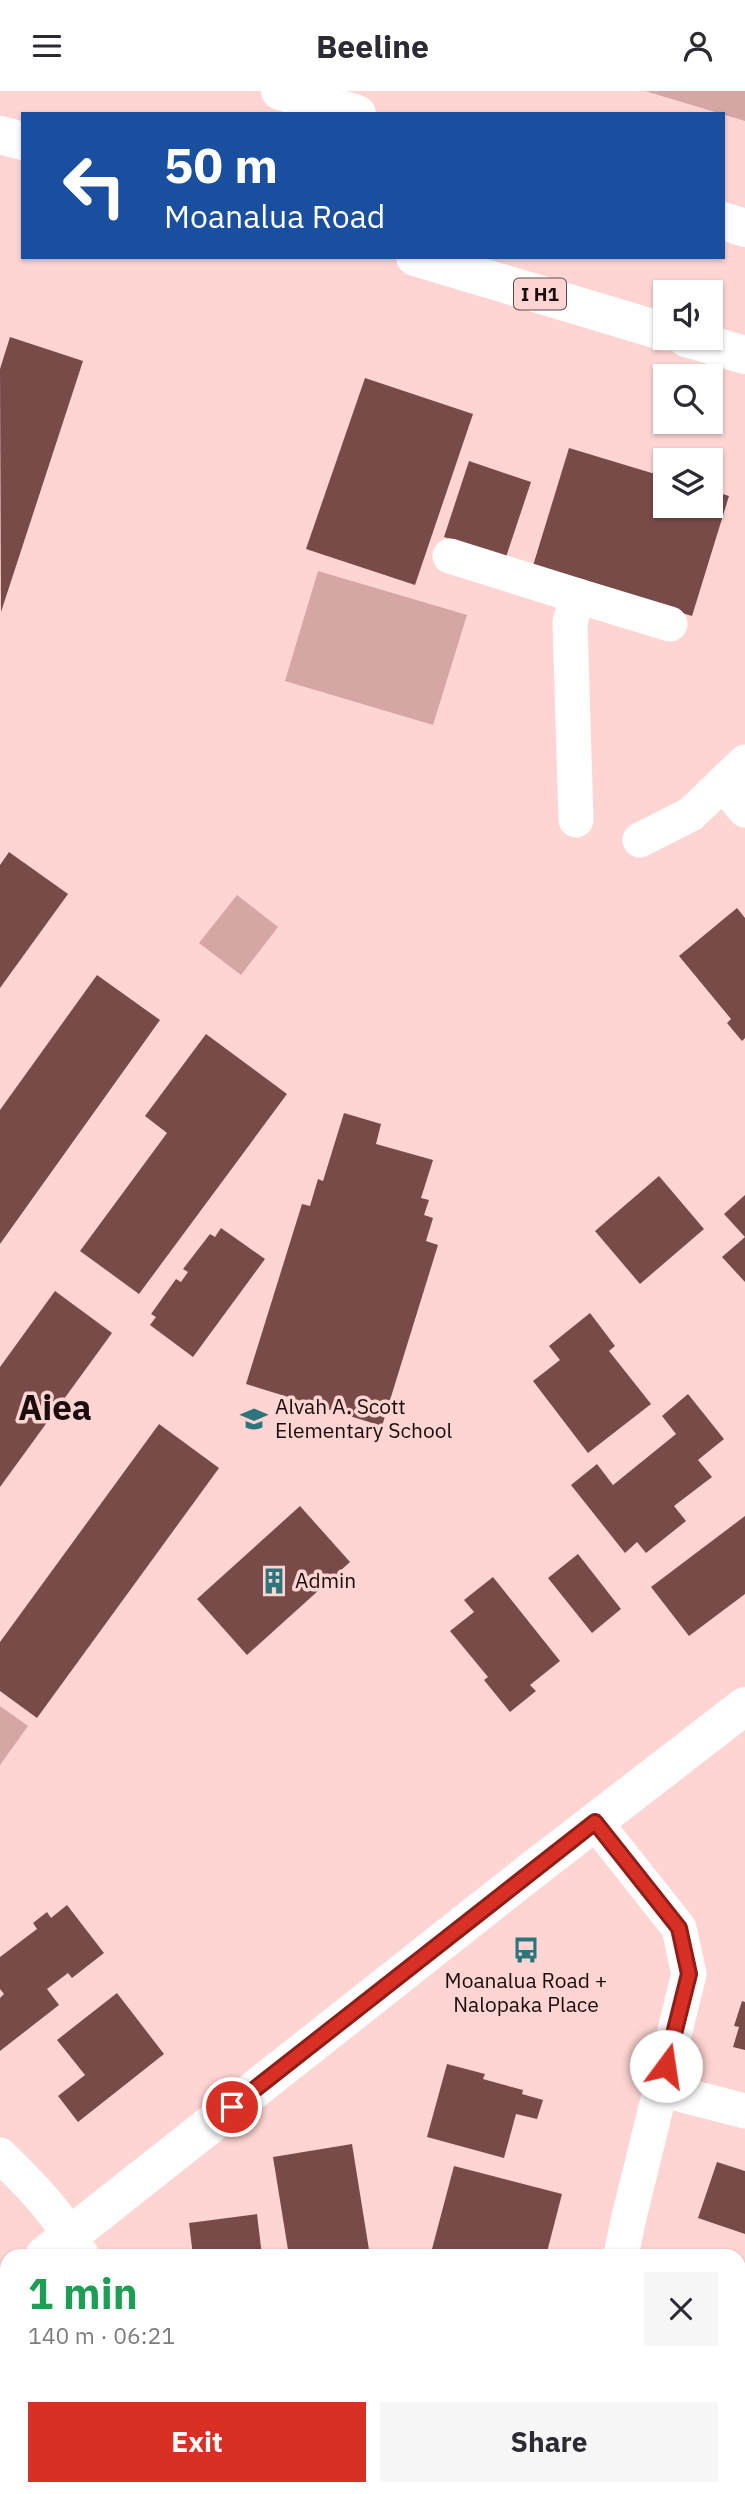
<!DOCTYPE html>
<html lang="en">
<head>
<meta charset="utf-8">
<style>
  :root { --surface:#fff; --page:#f7f7f7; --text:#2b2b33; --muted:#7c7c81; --accent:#d93025 }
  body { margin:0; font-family:"IBM Plex Sans",sans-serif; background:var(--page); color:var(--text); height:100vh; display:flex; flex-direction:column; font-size:26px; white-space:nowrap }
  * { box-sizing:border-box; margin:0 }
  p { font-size:23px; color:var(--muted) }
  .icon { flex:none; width:38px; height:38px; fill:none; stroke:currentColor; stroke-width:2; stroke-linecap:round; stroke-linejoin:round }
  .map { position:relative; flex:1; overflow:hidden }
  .panel { position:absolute; left:0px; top:2158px; width:746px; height:247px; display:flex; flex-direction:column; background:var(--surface); border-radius:21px 21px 0 0; box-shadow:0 2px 5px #0004 }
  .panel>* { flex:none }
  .guide { position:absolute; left:21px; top:21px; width:704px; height:147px; border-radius:0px; box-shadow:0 2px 5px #0004; background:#1a4fa0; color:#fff; overflow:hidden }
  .fabs { position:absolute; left:653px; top:189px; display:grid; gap:14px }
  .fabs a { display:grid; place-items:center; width:70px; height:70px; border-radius:0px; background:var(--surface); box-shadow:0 2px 5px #0004; font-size:35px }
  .pin { position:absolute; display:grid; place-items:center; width:60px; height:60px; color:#fff; margin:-30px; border:4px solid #fff; border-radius:50%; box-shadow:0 2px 7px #0007 }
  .me { position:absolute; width:77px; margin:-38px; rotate:14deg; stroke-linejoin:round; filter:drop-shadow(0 0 5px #0008) }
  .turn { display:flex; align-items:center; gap:24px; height:147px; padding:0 28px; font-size:32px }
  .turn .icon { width:91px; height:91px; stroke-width:2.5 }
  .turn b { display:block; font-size:49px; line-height:60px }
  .round { display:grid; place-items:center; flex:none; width:74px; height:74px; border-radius:0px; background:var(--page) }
  .summary { display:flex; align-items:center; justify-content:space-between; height:119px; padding:0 28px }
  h1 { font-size:42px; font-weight:800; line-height:52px; color:#1e9e55 }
  .primary-button { display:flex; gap:14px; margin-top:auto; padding:14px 28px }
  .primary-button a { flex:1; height:80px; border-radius:0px; background:var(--accent); color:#fff; font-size:28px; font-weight:800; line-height:80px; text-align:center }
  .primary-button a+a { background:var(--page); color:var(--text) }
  header { display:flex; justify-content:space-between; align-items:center; height:91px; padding:0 28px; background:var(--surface); font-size:32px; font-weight:800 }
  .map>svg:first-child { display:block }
  .green { fill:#d5a6a4 }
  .building { fill:#784b49 }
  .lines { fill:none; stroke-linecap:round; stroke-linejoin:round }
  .minor { stroke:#fff; stroke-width:35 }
  .major { stroke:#fff; stroke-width:38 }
  .highway { stroke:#fff; stroke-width:38 }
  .route-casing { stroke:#8d1f18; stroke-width:18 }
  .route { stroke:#d93025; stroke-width:12 }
  .labels { text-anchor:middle; stroke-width:7; stroke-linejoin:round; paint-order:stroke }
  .shield { fill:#fed5d2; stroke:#5f4948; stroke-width:2 }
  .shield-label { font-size:19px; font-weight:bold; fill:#1b0d0d }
  .poi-label { font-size:21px; fill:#1b0d0d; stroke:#fed5d2; text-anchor:start }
  .town-label { font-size:35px; font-weight:bold; fill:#1b0d0d; stroke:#fed5d2 }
</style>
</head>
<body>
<header><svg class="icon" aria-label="menu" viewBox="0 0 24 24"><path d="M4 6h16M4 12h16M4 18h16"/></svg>Beeline<svg class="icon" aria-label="person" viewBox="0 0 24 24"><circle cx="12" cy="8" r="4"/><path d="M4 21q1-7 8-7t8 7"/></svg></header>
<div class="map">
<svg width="745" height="2403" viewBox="0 0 745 2403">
  <rect width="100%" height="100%" fill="#fed5d2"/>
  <!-- green -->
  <g class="green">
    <path d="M645,0H745V30Z"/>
    <path d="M318,480L467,524L433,634L285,590Z"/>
    <path d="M237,804L278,836L241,884L199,852Z"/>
    <path d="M0,1615L28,1635L0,1674Z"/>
  </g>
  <!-- building -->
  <g class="building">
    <path d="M10,246L83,270L1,521L0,278Z"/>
    <path d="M365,287L473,323L415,494L306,458Z"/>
    <path d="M569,357L665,386V415H710V399L729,405L692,525L532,478Z"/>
    <path d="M469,370L531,391L506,466L444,446Z"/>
    <path d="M9,761L68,803L0,897V774Z"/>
    <path d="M737,817L745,827V947L742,950L727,932L731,928L679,865Z"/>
    <path d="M97,884L160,929L0,1153V1019Z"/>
    <path d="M206,943L287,1003L139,1203L80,1160L167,1042L145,1025Z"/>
    <path d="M344,1022L381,1033L376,1053L433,1069L421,1107L429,1109L424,1124L433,1127L426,1150L438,1154L382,1335L246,1293L302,1113L310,1115L318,1088L323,1090Z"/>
    <path d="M659,1085L704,1138L640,1193L595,1140Z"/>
    <path d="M745,1104V1146L724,1123Z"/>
    <path d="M221,1137L265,1168L193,1266L150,1234L156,1226L151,1223L176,1188L181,1191L188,1181L183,1178L210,1143L215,1146Z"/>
    <path d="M745,1146V1191L722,1166Z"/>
    <path d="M55,1200L112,1242L0,1396V1276Z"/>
    <path d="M590,1222L615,1255L609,1260L651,1313L588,1362L533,1290L560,1269L549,1255Z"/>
    <path d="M688,1303L724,1348L698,1369L712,1386L674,1415L686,1430L646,1462L637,1451L625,1462L571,1394L597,1373L613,1394L676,1343L662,1325Z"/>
    <path d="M159,1333L219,1377L37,1627L0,1600V1551Z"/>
    <path d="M300,1415L350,1471L247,1564L197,1508Z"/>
    <path d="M745,1425V1503L689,1545L651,1496Z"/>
    <path d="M578,1463L621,1518L592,1542L548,1487Z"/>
    <path d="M493,1486L560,1570L530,1594L536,1600L510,1621L484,1589L488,1586L450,1540L474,1521L464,1509Z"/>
    <path d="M67,1814L104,1862L72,1887L68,1882L47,1898L59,1914L0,1960V1907L4,1903L0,1898V1866L37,1838L33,1832L47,1821L51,1827Z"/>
    <path d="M117,1902L164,1963L78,2031L58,2005L85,1984L57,1949Z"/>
    <path d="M742,1910L745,1911V1959L733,1956L739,1936L734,1935Z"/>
    <path d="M447,1973L485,1983L483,1988L523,1999L522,2003L543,2009L537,2028L516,2023L504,2067L427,2046Z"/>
    <path d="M352,2053L370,2165H289L273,2066Z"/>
    <path d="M717,2071L745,2080V2143L698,2127Z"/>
    <path d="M454,2075L562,2103L546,2165H457L432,2158Z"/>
    <path d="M257,2123L262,2165H193L189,2132Z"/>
    <path d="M738,2177H745V2274L738,2273Z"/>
    <path d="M7,2280V2398L14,2399L0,2401V2281Z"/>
    <rect x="738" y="2303" width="7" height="65"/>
    <path d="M179,2398H265L266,2403H180Z"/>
    <path d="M372,2398H559V2399L536,2403H373Z"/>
  </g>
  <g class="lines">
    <!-- minor -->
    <g class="minor">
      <path d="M450,465L578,505L570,531L576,729"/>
      <path d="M578,505L670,533"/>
      <path d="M723,692L745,719"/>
      <path d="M640,749L691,723L745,671"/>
      <path d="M595,1731L679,1837L689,1883L628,2130L621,2165"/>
      <path d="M660,1998L745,2020"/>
      <path d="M0,2064C31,2094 62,2126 82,2165"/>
      <path d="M146,2398L147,2403"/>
      <path d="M625,2398L626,2403"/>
    </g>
    <!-- major -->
    <g class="major">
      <path d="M44,2165L530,1781L745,1615"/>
      <path d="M0,2198L7,2193"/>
    </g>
    <!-- highway -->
    <g class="highway">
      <path d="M280,0L357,23"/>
      <path d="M0,44L23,50"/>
      <path d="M723,130L745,137"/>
      <path d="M415,166L665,241"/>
      <path d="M686,247L745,264"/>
    </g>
  </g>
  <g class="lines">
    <!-- route casing -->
    <g class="route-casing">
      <path id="route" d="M232,2016L595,1731L679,1837L689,1883L666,1975"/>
    </g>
    <!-- route -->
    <use href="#route" class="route"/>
  </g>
  <!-- icons -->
  <defs>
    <g id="school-bare" transform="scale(2.1)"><path d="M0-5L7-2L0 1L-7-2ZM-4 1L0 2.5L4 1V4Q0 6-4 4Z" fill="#2c757c" stroke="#fed5d2" stroke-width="2.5" paint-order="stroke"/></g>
    <g id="building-bare" transform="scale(2.1)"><path d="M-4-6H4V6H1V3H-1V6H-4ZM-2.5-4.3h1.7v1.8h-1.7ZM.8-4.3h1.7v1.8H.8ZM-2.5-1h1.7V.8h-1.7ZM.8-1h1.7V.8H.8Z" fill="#2c757c" stroke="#fed5d2" stroke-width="2.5" paint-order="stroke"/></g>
    <g id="bus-bare" transform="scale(2.1)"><path d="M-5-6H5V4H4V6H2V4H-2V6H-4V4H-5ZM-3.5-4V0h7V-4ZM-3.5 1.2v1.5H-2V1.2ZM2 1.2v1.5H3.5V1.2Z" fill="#2c757c" stroke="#fed5d2" stroke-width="2.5" paint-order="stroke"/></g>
  </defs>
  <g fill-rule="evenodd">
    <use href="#school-bare" x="254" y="1328"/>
    <use href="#building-bare" x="274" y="1490"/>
    <use href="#bus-bare" x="526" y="1859"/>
  </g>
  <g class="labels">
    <!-- shield labels -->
    <rect class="shield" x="514" y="187.5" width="52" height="31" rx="5"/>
    <g class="shield-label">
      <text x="540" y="210">I H1</text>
    </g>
    <!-- poi labels -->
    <g class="poi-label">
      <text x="275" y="1323">Alvah A. Scott<tspan x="275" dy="24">Elementary School</tspan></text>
      <text x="295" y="1497">Admin</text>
      <text x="526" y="1897" text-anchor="middle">Moanalua Road +<tspan x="526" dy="24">Nalopaka Place</tspan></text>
    </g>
    <!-- town labels -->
    <g class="town-label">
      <text x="55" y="1329">Aiea</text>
    </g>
  </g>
</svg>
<div class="fabs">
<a><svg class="icon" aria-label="sound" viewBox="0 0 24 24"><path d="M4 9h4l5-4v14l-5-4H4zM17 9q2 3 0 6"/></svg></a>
<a><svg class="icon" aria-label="search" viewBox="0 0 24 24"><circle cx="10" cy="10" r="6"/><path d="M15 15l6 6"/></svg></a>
<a><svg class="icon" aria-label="layers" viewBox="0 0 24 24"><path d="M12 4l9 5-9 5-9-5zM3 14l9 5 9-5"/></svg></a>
</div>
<div class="pin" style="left:232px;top:2016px;background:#d93025"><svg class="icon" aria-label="arrive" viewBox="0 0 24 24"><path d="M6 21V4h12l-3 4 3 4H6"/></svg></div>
<svg class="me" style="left:666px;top:1975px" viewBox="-20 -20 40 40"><circle r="19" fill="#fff"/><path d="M0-13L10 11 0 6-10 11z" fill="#d93025"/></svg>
<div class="guide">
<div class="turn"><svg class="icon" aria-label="left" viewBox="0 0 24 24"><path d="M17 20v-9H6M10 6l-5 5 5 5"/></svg><div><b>50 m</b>Moanalua Road</div></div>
</div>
<section class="panel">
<div class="summary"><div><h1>1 min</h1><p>140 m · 06:21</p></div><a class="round"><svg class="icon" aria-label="close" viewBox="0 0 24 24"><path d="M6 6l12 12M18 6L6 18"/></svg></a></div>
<div class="primary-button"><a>Exit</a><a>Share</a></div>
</section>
</div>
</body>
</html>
